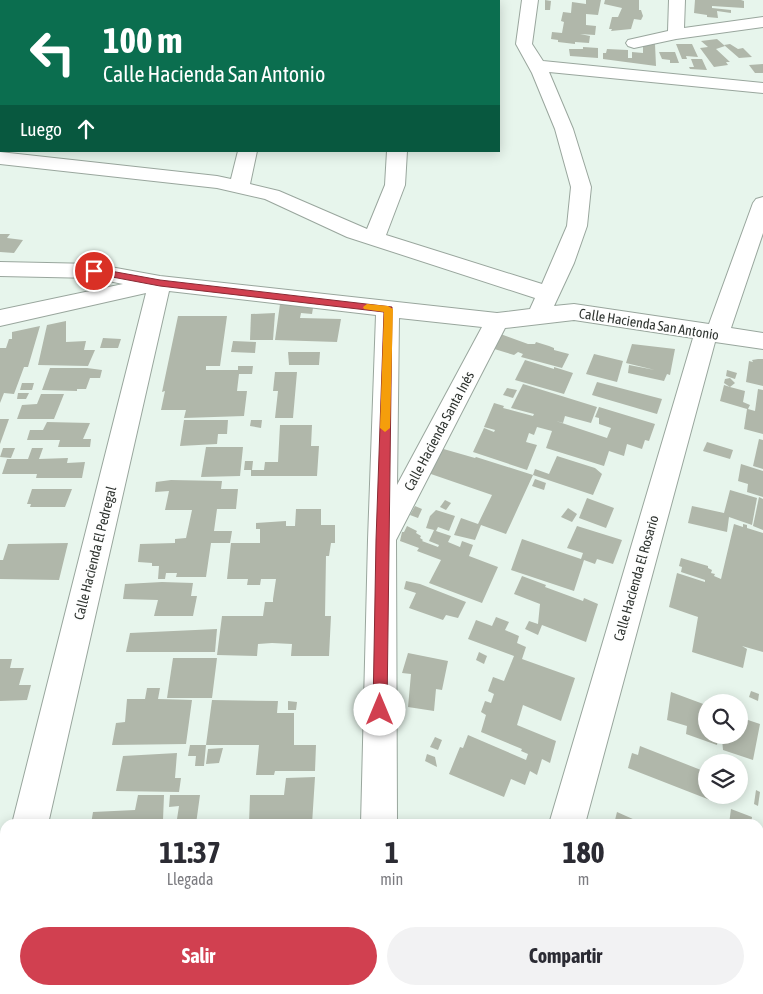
<!DOCTYPE html>
<html lang="es">
<head>
<meta charset="utf-8">
<style>
  :root { --surface:#fff; --page:#f2f2f3; --text:#2b2b33; --muted:#7c7c81; --accent:#d14050 }
  body { margin:0; font-family:"Asap Condensed",sans-serif; background:var(--page); color:var(--text); height:100vh; display:flex; flex-direction:column; font-size:19px; white-space:nowrap }
  * { box-sizing:border-box; margin:0 }
  p { font-size:16px; color:var(--muted) }
  .icon { flex:none; width:28px; height:28px; fill:none; stroke:currentColor; stroke-width:2; stroke-linecap:round; stroke-linejoin:round }
  .map { position:relative; flex:1; overflow:hidden }
  .drawer { position:absolute; left:0px; top:819px; width:764px; height:176px; display:flex; flex-direction:column; background:var(--surface); border-radius:15px 15px 0 0; box-shadow:0 2px 12px #0003 }
  .drawer>* { flex:none }
  .hud { position:absolute; left:0px; top:0px; width:500px; height:152px; box-shadow:0 2px 12px #0003; background:#0b6e4f; color:#fff; overflow:hidden }
  .tools { position:absolute; left:698px; top:694px; display:grid; gap:10px }
  .tools a { display:grid; place-items:center; width:50px; height:50px; border-radius:50%; background:var(--surface); box-shadow:0 2px 12px #0003; font-size:25px }
  .pin { position:absolute; display:grid; place-items:center; width:42px; height:42px; color:#fff; margin:-21px; border:2px solid #fff; border-radius:50%; box-shadow:0 1px 5px #0007 }
  .me { position:absolute; width:55px; margin:-28px; rotate:0deg; stroke-linejoin:round; filter:drop-shadow(0 0 4px #0008) }
  .turn { display:flex; align-items:center; gap:18px; height:105px; padding:0 20px; font-size:22px }
  .turn .icon { width:65px; height:65px; stroke-width:2.5 }
  .turn b { display:block; font-size:35px; line-height:42px }
  .then { display:flex; align-items:center; height:48px; padding:0 20px; background:#0003; gap:10px; font-size:19px }
  .eta { display:flex; justify-content:space-evenly; align-items:center; height:85px; text-align:center }
  .eta b { font-size:30px; font-weight:700; line-height:35px }
  .primary-button { display:flex; gap:10px; margin-top:auto; padding:10px 20px }
  .primary-button a { flex:1; height:58px; border-radius:30px; background:var(--accent); color:#fff; font-size:20px; font-weight:700; line-height:58px; text-align:center }
  .primary-button a+a { background:var(--page); color:var(--text) }
  .map>svg:first-child { display:block }
  .building { fill:#b0b7aa }
  .lines { fill:none; stroke-linecap:round; stroke-linejoin:round }
  .minor-casing { stroke:#99a69d; stroke-width:2 }
  .minor { fill:#fff; fill-rule:evenodd }
  .route { fill:#d14050; stroke:#882a34 }
  .slow { fill:#f59e0b }
  .labels { text-anchor:middle; stroke-width:4; stroke-linejoin:round; paint-order:stroke }
  .street-label { font-size:14px; fill:#2f3430; stroke:#fefefe }
</style>
</head>
<body>
<div class="map">
<svg width="763" height="994" viewBox="0 0 763 994">
  <rect width="100%" height="100%" fill="#e7f5ec"/>
  <!-- building -->
  <g class="building">
    <path d="M545,0L551,1L550,10H545Z"/>
    <path d="M586,0H601L598,15L586,14V25L596,26L595,35L580,34L590,36L589,43L575,42V44L558,42V40L551,39L552,32L562,33L564,22L561,21L563,12L571,13L572,2L586,4Z"/>
    <path d="M605,0H639V10H641L643,16L641,20L634,19L631,29L611,31L612,29H609L612,17H618L622,8L604,4Z"/>
    <path d="M695,0H741L744,1V8L712,6V8L731,10V13L717,11L718,18L707,17V15L694,13Z"/>
    <path d="M717,39L725,46L716,49L730,62H726L728,65L714,67L700,48L708,47L701,41Z"/>
    <path d="M655,44L656,66L603,59V53H606L607,49L628,50V58H632V52L643,53V45Z"/>
    <path d="M676,44H692L698,57L686,56L687,59H682Z"/>
    <path d="M730,44L738,49L743,48L752,57L739,58L724,45Z"/>
    <path d="M583,47L598,48V58L570,56L569,49H583Z"/>
    <path d="M659,52H675L679,63H670V60L662,59Z"/>
    <path d="M691,59H702L707,70L690,69L689,67H694Z"/>
    <path d="M763,64V73H755L749,65Z"/>
    <path d="M0,234H10L7,238L23,240L14,253L0,252Z"/>
    <path d="M280,304L313,308L312,314L301,313L300,318L341,319L337,342L275,340Z"/>
    <path d="M275,313L273,340H250L251,314Z"/>
    <path d="M178,316H227L220,366H206V370H238V366H253L252,374H239L237,391H247L244,416L184,418L186,410H161L165,391L162,392Z"/>
    <path d="M66,321V342L86,341L84,350H95L88,366L38,365L47,325Z"/>
    <path d="M40,326L28,367H24L14,394L4,393L0,403V348H6L9,339H12V332Z"/>
    <path d="M498,333L528,344H535L536,342L549,346L554,348V350L569,354L562,368L521,357L523,354L518,352L514,355L491,348Z"/>
    <path d="M103,338L121,339L118,348H100Z"/>
    <path d="M233,341L256,342L255,353L231,352Z"/>
    <path d="M632,344L675,349L670,375L667,374L664,381L628,373L629,365L655,370L626,363Z"/>
    <path d="M288,352H320L319,365H289Z"/>
    <path d="M594,354L623,361L617,382L586,374Z"/>
    <path d="M758,359H763V386L746,382L749,361L753,362L752,360Z"/>
    <path d="M525,360L554,369V367L573,373L564,394L515,380Z"/>
    <path d="M50,368H87L102,370L100,378H90L86,389H77V391L42,390Z"/>
    <path d="M727,370L737,373L735,379L726,376Z"/>
    <path d="M275,372H297L293,418H275L278,391H273Z"/>
    <path d="M730,378L735,383L730,387L745,391L743,402L750,405L748,409L755,411L758,389L763,390V434L744,429L747,409L720,401L724,385L730,387L724,383L725,379Z"/>
    <path d="M597,382L662,399L657,414L592,395Z"/>
    <path d="M22,383H34L32,390H20Z"/>
    <path d="M523,384L597,407L591,423L565,416L563,423L556,421L607,438L611,428L599,424V418L595,417L599,407L655,424L649,441L645,440L642,449L627,444L624,456L609,451L604,466L546,448L552,431L537,427L534,435L529,433L526,442L537,445L527,470L473,452L484,428L494,432L495,430L484,427L494,403L504,406L503,408L533,416L534,414L511,408Z"/>
    <path d="M507,388L517,390L513,398L503,395Z"/>
    <path d="M18,393H29L26,399H17Z"/>
    <path d="M41,394H64L54,419H17L22,405L37,404Z"/>
    <path d="M0,419H9L0,444Z"/>
    <path d="M184,420H228L227,434H218L217,444L180,446Z"/>
    <path d="M251,420H262L261,428L250,426Z"/>
    <path d="M47,422L90,423L83,439H91L90,447H58L60,440H27L30,430H43Z"/>
    <path d="M280,425H312L311,446H319L317,476H251V470H244L245,461H253L252,470H264L265,462H278Z"/>
    <path d="M759,439L763,440V469L753,466Z"/>
    <path d="M707,442L733,450L730,459L703,451Z"/>
    <path d="M206,447H243L240,476L201,477Z"/>
    <path d="M3,448H15L11,458L0,457Z"/>
    <path d="M32,448H43L39,459L68,458L67,463L85,462L82,478H36L37,474H2L7,459H28Z"/>
    <path d="M440,448L475,458L476,457L533,475L506,534L481,525L475,540L454,535L461,518L478,524L492,495L428,473Z"/>
    <path d="M557,456L595,468L602,474L593,495L533,475L535,469L549,474Z"/>
    <path d="M741,464L763,471V497L747,492L748,484L738,481Z"/>
    <path d="M535,479L546,483L544,490L532,486Z"/>
    <path d="M171,480L222,481L221,489H238L236,509H217L214,531H232L230,543H211L206,577H176L177,573H166L165,579H158L159,566H152V563L138,562L140,544L175,543V539L186,538L192,510H165L169,491L155,492L156,482Z"/>
    <path d="M32,489H72L65,507H30L31,504H27Z"/>
    <path d="M730,490L757,498L752,525L729,517L727,532L688,523L692,506L724,513Z"/>
    <path d="M759,497L763,499V530L753,526Z"/>
    <path d="M587,498L614,508L606,528L579,518Z"/>
    <path d="M445,500L451,503L446,510L440,507Z"/>
    <path d="M415,506L422,509L418,518L410,515Z"/>
    <path d="M568,508L577,514L572,522L561,517Z"/>
    <path d="M296,509H321V525H335V543H331L329,556H326L325,616H331L329,656H291L292,644L272,643L258,644L257,656L217,655L222,616H263L265,602H273V599L276,579H261L260,585H247L248,579H227L231,543H260V529H256V523L286,521V526H295Z"/>
    <path d="M436,510L455,516L449,531L438,527L436,531L451,536L448,542L460,547L462,541L473,545L469,556L498,567L482,603L429,583L441,560L417,551L419,548L400,541L402,532H404L407,526L417,531L416,533L421,536L420,538L423,540L422,541L438,547L439,545L429,541L434,530L426,528L430,516Z"/>
    <path d="M734,524L743,527V524L747,525V528L763,533V652L742,646L747,649L743,668L692,652L698,617L669,607L677,573L705,582V580L681,572L682,567L679,566L681,558L708,566V568L712,570L711,573L715,574L714,576L721,579Z"/>
    <path d="M577,526L622,540L613,564L597,559L595,564L584,560L574,591L511,570L522,539L581,559L583,553L567,548Z"/>
    <path d="M68,543L59,580L0,579V560H3L8,544Z"/>
    <path d="M522,576L546,585L545,587L583,601L584,598L598,604L586,642L542,625L538,635L525,629L529,621L538,624L540,604L514,594Z"/>
    <path d="M406,581L420,584L466,602L458,618L446,615L443,620L409,608L416,593L404,589Z"/>
    <path d="M162,582L193,583L191,596H197L193,616H154L158,600L123,599L125,584Z"/>
    <path d="M496,617L509,622L505,630L519,636L517,643L526,647L522,659L575,678L561,721L523,705L517,725L556,741L550,763L542,759L537,775L530,771L525,785L511,779L504,797L449,774L460,747L463,748L468,735L526,760L528,754L521,751L522,749L481,732L486,715L481,712L485,701L491,703L494,694L488,691L493,677L504,681L514,656L468,639L476,620L492,626Z"/>
    <path d="M217,629L215,652H126L130,633Z"/>
    <path d="M479,652L487,656L484,664L476,660Z"/>
    <path d="M408,653L448,661L442,690L436,689L434,711L408,707L411,674L402,673Z"/>
    <path d="M173,658H217L212,698H167Z"/>
    <path d="M0,659H12L10,668H24L19,685H31L27,700L0,701Z"/>
    <path d="M147,688H160L158,699L192,700L186,744L112,745L116,723L125,722L127,699H145Z"/>
    <path d="M751,691L759,694L758,701L749,697Z"/>
    <path d="M671,692L706,705V735H739V717L760,724L753,760L723,750L722,739L718,738L717,745L686,734L687,726L667,720Z"/>
    <path d="M212,700L278,701L277,713H294V745H316L315,771H275L274,775H256L259,745H206L204,766H195L196,756H188L190,745H206Z"/>
    <path d="M288,701L297,702L296,710H288Z"/>
    <path d="M435,737L442,740L438,750L430,747Z"/>
    <path d="M640,746L706,772V795H710V800L628,768L632,753L638,755Z"/>
    <path d="M223,748L219,763L206,764L208,749Z"/>
    <path d="M177,753L175,778H181L179,792L116,791L123,756Z"/>
    <path d="M427,754L435,757L437,767L425,761Z"/>
    <path d="M315,777L312,824H249L250,795H284L286,778Z"/>
    <path d="M756,790L760,792L758,806L754,804Z"/>
    <path d="M138,795H164L163,820L177,819L179,806L169,807L170,795H200L196,824H91L93,812L135,810Z"/>
    <path d="M731,809L752,817L751,824H729Z"/>
    <path d="M617,812L644,824H614Z"/>
    <path d="M759,830L763,832V845L759,843Z"/>
    <path d="M759,872L763,874V932L759,930Z"/>
    <path d="M759,940L763,942V991L759,990Z"/>
    <path d="M78,990H171V994H77Z"/>
    <path d="M228,990H303L302,994H219V992Z"/>
    <path d="M667,990H700L699,994H675Z"/>
    <path d="M703,990H726L725,994H703Z"/>
  </g>
  <g class="lines">
    <!-- minor casing -->
    <g class="minor-casing">
      <g id="minor">
        <path d="M522,0H538L532,44L543,61L763,83V93L549,72L573,129L591,187L587,226L574,263L554,306L574,304L709,324L753,203L756,199L763,197V233L731,328L763,333V349L715,342L585,824H549L693,338L574,320L505,328L396,540L397,824H361L368,540L376,315L169,291L48,824H12L146,293L0,326V310L123,284L94,278L0,276V262L94,264L160,276L497,313L530,309L535,298L347,237L265,199L217,188L0,164V152L217,176L231,179L238,151H257L250,184L279,191L367,229L385,185L387,151H407L405,185L386,235L542,284L567,226L571,187L555,129L532,73L516,44ZM399,318L482,327L397,485Z"/>
        <path d="M669,0H685L684,28L763,17V27L676,39L634,48L628,46L626,43L628,40L668,31Z"/>
        <rect x="0" y="78" width="1" height="10"/>
        <path d="M5,911V968L0,970V913Z"/>
        <rect x="358" y="990" width="40" height="4"/>
        <path d="M500,990H540L538,994H498Z"/>
      </g>
    </g>
    <!-- minor -->
    <use href="#minor" class="minor"/>
  </g>
  <!-- route -->
  <path class="route" d="M94,268L160,280L392,307L387,710L385,715L380,717L375,715L373,710L376,540L384,312L160,286L91,273L90,271Z"/>
  <!-- slow -->
  <path class="slow" d="M367,304L388,306L393,309L390,428L385,432L380,428L384,312L364,309L363,307Z"/>
  <g class="labels">
    <!-- street labels -->
    <g class="street-label">
      <text transform="translate(649 324) rotate(9)" y="5">Calle Hacienda San Antonio</text>
      <text transform="translate(439 431) rotate(-62)" y="5">Calle Hacienda Santa Inés</text>
      <text transform="translate(95 553) rotate(-76)" y="5">Calle Hacienda El Pedregal</text>
      <text transform="translate(636 578) rotate(-74)" y="5">Calle Hacienda El Rosario</text>
    </g>
  </g>
</svg>
<div class="tools">
<a><svg class="icon" aria-label="search" viewBox="0 0 24 24"><circle cx="10" cy="10" r="6"/><path d="M15 15l6 6"/></svg></a>
<a><svg class="icon" aria-label="layers" viewBox="0 0 24 24"><path d="M12 4l9 5-9 5-9-5zM3 14l9 5 9-5"/></svg></a>
</div>
<div class="pin" style="left:94px;top:271px;background:#d93025"><svg class="icon" aria-label="arrive" viewBox="0 0 24 24"><path d="M6 21V4h12l-3 4 3 4H6"/></svg></div>
<svg class="me" style="left:380px;top:710px" viewBox="-20 -20 40 40"><circle r="19" fill="#fff"/><path d="M0-13L10 11 0 6-10 11z" fill="#d14050"/></svg>
<div class="hud">
<div class="turn"><svg class="icon" aria-label="left" viewBox="0 0 24 24"><path d="M17 20v-9H6M10 6l-5 5 5 5"/></svg><div><b>100 m</b>Calle Hacienda San Antonio</div></div>
<div class="then">Luego<svg class="icon" aria-label="ahead" viewBox="0 0 24 24"><path d="M12 20V5M6 11l6-6 6 6"/></svg></div>
</div>
<section class="drawer">
<div class="eta">
<div><b>11:37</b><p>Llegada</p></div>
<div><b>1</b><p>min</p></div>
<div><b>180</b><p>m</p></div>
</div>
<div class="primary-button"><a>Salir</a><a>Compartir</a></div>
</section>
</div>
</body>
</html>
